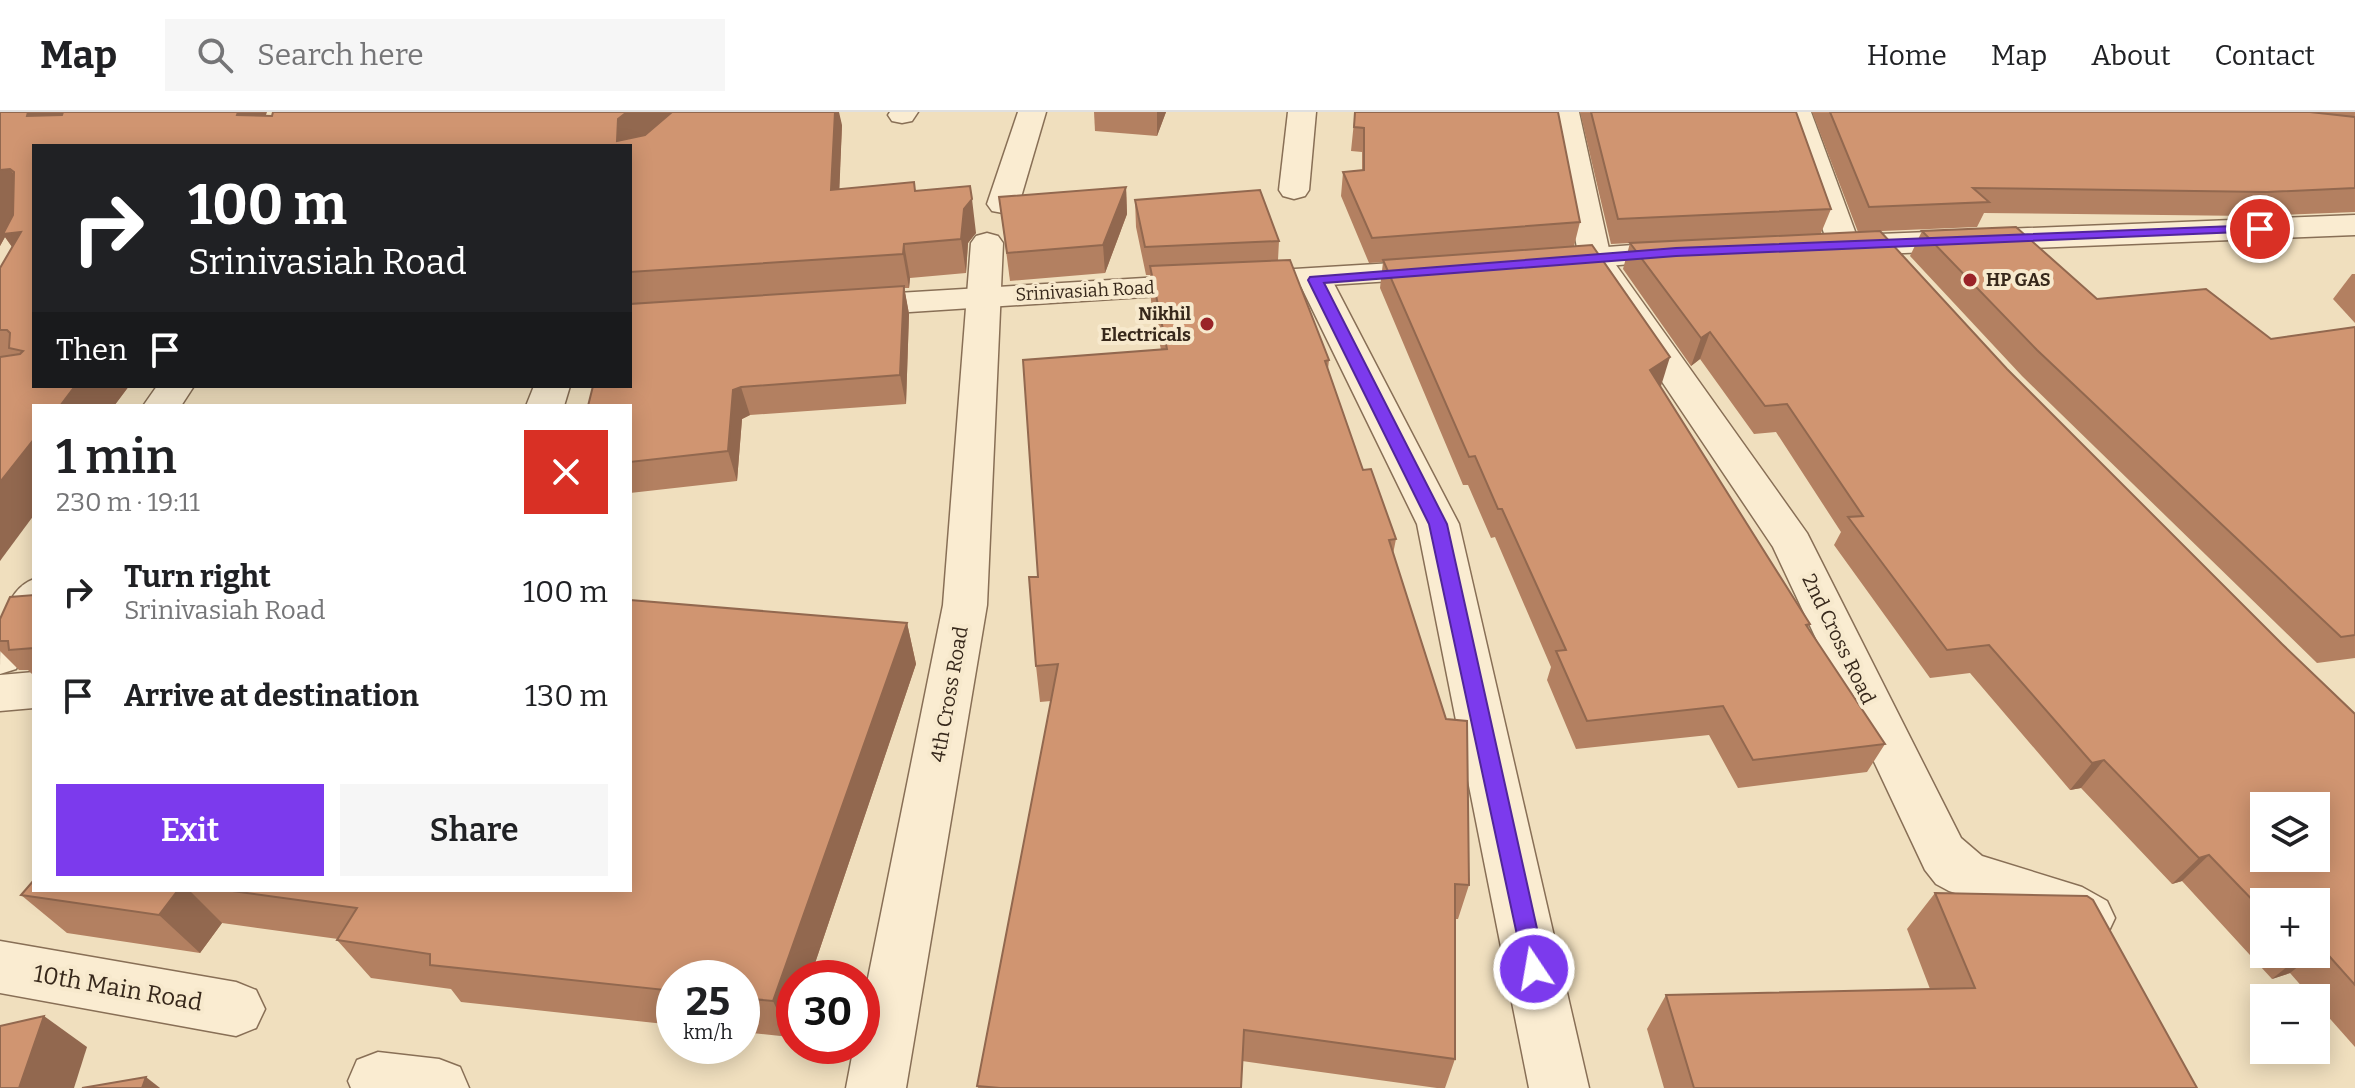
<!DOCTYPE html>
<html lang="en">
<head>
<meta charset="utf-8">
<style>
  :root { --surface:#fff; --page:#f6f6f6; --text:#202124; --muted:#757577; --line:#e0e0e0; --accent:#7c3aed }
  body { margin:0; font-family:Bitter,serif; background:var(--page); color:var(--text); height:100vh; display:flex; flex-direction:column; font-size:30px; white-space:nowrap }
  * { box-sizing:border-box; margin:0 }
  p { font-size:26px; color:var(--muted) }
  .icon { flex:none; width:44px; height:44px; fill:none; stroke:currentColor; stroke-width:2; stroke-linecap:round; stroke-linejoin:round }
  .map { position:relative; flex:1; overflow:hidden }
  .details { position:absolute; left:32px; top:292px; width:600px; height:488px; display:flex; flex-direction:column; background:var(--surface); border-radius:0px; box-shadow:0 4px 20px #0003 }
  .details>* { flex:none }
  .guide { position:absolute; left:32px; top:32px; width:600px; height:244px; border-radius:0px; box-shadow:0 4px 20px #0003; background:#202124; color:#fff; overflow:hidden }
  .buttons { position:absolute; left:2250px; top:680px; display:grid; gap:16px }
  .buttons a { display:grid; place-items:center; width:80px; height:80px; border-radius:0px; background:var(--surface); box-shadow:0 4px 20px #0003; font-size:40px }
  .speed { position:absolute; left:656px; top:848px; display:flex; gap:16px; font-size:40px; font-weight:700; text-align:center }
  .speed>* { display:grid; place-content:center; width:104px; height:104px; border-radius:50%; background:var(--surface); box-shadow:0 4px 20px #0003; line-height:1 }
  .speed small { font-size:20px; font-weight:400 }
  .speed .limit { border:12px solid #d22; background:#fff; color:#111 }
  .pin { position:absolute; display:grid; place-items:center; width:68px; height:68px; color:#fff; margin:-34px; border:4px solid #fff; border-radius:50%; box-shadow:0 2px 8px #0007 }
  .me { position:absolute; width:88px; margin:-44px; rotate:348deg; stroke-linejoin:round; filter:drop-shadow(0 0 6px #0008) }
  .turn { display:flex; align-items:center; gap:28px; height:168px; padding:0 24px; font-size:36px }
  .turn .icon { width:104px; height:104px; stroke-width:2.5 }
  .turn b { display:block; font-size:56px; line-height:68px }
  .then { display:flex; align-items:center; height:76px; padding:0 24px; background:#0003; gap:16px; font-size:30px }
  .round { display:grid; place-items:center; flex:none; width:84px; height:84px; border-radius:0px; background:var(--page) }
  .overview { display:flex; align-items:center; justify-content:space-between; height:136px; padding:0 24px }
  h1 { font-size:48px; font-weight:600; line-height:60px }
  .primary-button { display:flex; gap:16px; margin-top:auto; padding:16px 24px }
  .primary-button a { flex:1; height:92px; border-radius:0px; background:var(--accent); color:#fff; font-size:32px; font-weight:600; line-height:92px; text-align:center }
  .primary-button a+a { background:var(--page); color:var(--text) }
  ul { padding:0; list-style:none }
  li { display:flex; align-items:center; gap:24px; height:104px; padding:0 24px }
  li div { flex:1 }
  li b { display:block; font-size:30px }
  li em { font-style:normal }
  header { display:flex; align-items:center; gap:48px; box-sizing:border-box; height:112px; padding:0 40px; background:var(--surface); border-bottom:2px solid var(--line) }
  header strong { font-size:38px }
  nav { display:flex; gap:44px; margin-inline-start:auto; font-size:28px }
  .search { width:560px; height:72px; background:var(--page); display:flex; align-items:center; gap:20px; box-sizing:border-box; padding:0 28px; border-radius:0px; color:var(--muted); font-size:30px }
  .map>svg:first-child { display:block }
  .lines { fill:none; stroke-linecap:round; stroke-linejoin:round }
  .minor-casing { stroke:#886f56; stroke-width:3 }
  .tertiary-casing { stroke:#886f56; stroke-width:3 }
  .minor { fill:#faecd1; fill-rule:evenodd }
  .tertiary { fill:#faecd1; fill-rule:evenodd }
  .wall { fill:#b38061; fill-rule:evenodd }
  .shaded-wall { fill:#92684f }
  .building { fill:#d09571; stroke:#92684f; stroke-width:2; fill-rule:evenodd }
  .route { fill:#7c3aed; stroke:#51269a; stroke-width:2 }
  .poi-dot { fill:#9a2328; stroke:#f7e9cd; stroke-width:3 }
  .labels { text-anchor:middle; stroke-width:8; stroke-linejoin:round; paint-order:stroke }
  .far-poi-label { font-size:18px; font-weight:bold; fill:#37281b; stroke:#f7e9cd; text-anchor:start }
  .far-street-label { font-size:18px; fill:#37281b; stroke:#f7e9cd }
  .street-label { font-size:20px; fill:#37281b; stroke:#f7e9cd }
  .near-street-label { font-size:24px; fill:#37281b; stroke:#f7e9cd }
</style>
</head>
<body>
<header>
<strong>Map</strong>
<div class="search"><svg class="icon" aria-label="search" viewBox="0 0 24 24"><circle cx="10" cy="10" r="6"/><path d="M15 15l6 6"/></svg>Search here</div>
<nav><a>Home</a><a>Map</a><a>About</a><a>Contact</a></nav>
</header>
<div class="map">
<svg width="2355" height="976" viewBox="0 0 2355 976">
  <rect width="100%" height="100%" fill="#f0dfbe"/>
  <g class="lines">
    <!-- minor casing -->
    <g class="minor-casing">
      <g id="minor">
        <path d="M890,0H918L912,9L902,11L892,9L888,3Z"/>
        <path d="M1018,0H1046L1019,92L1014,99L1003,101L992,99L987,92Z"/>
        <path d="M1288,0H1316L1309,78L1305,84L1294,87L1283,84L1279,78Z"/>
        <path d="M1551,0H1579L1611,146L1807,421L1961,726L1982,744L2082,775L2107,789L2115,806L2107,823L2088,830L2048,811L1949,779L1936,772L1925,758L1773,435L1579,146Z"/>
        <path d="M1783,0H1811L1860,133L1855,140L1844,143L1833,140L1828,133Z"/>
        <path d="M987,121L998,124L1003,131L987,493L906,976H846L854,934H862V896L943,493L971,131L976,124Z"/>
        <path d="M1315,158L1327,161L1332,168L1459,412L1589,976H1529L1417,412L1298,168L1303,161Z"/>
        <path d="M157,274H194L181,294H143Z"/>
        <path d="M534,274H570L564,294H526Z"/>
        <path d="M34,467V520L16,557L0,562C0,526 0,480 34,467Z"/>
        <path d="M34,560V596L0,599V563Z"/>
        <path d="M0,829L236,870L256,878L265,897L256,916L236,924L0,881Z"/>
        <path d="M378,940L439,947L460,955L469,976H351L348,969L357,948Z"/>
      </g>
    </g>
    <!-- tertiary casing -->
    <g class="tertiary-casing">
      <g id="tertiary">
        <path d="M2355,103V123L1830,144L1819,141L1814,134L1819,127L1830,124Z"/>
        <path d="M1685,129L1697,132L1701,139L1697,146L1542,160L1530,157L1526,150L1530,143L1542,140Z"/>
        <path d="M1442,148L1454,151L1459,158L1454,165L848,204L836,201L831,194L836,187L848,184Z"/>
      </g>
    </g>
    <!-- minor -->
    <use href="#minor" class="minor"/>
    <!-- tertiary -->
    <use href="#tertiary" class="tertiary"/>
  </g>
  <!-- wall -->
  <g class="wall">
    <path d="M0,0L842,13L839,77L916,79L976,121L968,131L966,161L910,166L909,176H904L909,202L906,292L750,303L742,307L737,369L630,381V34H34V274H129L114,294H34L0,449V156L12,135L5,125L0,134Z"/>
    <path d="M1094,0H1166L1157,24L1095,19Z"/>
    <path d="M1355,0L1580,110L1574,134L1661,274H1660L1810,512L1808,516L1885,632L1867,660L1738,676L1709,623L1576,637L1547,568L1551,555L1495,425L1491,426L1468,373H1463L1380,176L1383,150L1369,151L1341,84L1343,60L1362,58V40L1351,39Z"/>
    <path d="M1580,0H1796L1831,97L1821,121L2007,257L2282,532L2355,602V935L2316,891V886H2312L2290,861L2272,867L2182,769L2172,772L2081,676L2070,678L1970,561L1930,566L1834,433L1841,420L1776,320L1754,322L1700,247L1691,254L1623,157L1630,131L1611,132ZM2264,790H2316V842H2264Z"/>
    <path d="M1812,0H2355V100L2251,104L1984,101L1977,115L1858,120Z"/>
    <path d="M1126,75L1127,102L1105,161L1010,169L999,85Z"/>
    <path d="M1135,88L1279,129L1278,148L1329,248L1328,257L1363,358L1396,427L1393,442L1469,773L1458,807H1455V947L1445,976H1437L1242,949L1241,976H978L1051,589L1040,590L1036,554L1038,465L1161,238L1151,189L1150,163H1146L1136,115Z"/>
    <path d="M1922,119L2097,187L2271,227L2355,215V546L2317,551L2022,264L1910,144Z"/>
    <path d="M2352,162H2355V211L2333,187Z"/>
    <path d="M34,483V564L28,558H19L0,539V507Z"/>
    <path d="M907,511L916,552L810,866H794L790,925L742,920V866H674V913L461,890L451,877L371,866L337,828L338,827L222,811L200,841L67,821L21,783L34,778H630Z"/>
    <path d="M1935,781L2197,976H1664L1647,917L1666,883L1930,877L1907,817Z"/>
  </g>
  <!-- shaded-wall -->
  <g class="shaded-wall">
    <path d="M28,0H64L49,34L27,4Z"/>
    <path d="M238,0H267L255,34L237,3Z"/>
    <path d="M627,0H676L630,38L617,29L618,7Z"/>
    <path d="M835,0H839L842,13L838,112L831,78Z"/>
    <path d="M1157,0H1166L1157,24Z"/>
    <path d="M10,57L33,90L28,157L5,125L0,134V58Z"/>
    <path d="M1126,75L1127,102L1105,161L1103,133Z"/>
    <path d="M972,87L976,121L968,131L966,161L961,127L964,97Z"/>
    <path d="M904,132L910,166L909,176L903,142Z"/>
    <path d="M904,174L909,202L906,292L900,263Z"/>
    <path d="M1710,220L1700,247L1691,254L1701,226Z"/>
    <path d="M1670,245L1661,274L1641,287L1650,258Z"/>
    <path d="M75,274H129L114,294H60Z"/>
    <path d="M741,275L750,303L742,307L737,369L728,339L733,278Z"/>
    <path d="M34,327V403L0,449V370Z"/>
    <path d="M907,511L916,552L810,866H794V913L790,925L773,889Z"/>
    <path d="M2104,648L2081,676L2070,678L2092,651Z"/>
    <path d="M2209,743L2182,769L2172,772L2199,746Z"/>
    <path d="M178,778H189L222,811L200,841L159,803Z"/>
    <path d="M2303,842H2314L2290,861L2272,867Z"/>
    <path d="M44,904L87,935L74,976H19Z"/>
    <path d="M146,965L160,976H142Z"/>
  </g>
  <!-- building -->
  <g class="building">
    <path d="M0,0H28L27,4L62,3L63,0H238L237,3L272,4L273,0H627L618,7L617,29L645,23L672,0H835L831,78L914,70L915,79L970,74L972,87L964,97L961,127L904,132L903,142L630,160V34H34V274H75L60,294H34V327L0,370V245L20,242L23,239L9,236L10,221L7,218H0V156L21,120L3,122L13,103L14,60L10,57L0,58Z"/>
    <path d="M1355,0H1558L1580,110L1372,126L1343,60L1364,58V16L1354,15Z"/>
    <path d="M1591,0H1796L1831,97L1618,107Z"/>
    <path d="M1830,0H2310L2355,5V76L2267,80L1973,76L1989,90L1869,95Z"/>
    <path d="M1126,75L1103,133L1007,141L999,85Z"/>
    <path d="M1260,78L1279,129L1145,135L1135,88Z"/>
    <path d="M2016,115L2097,187L2206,177L2271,227L2355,215V523L2341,525L2037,238L1922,119Z"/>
    <path d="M1880,119L2007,257L2282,532L2355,602V873L2322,836L2316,838V790H2264V800L2209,743L2199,746L2104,648L2092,651L1989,533L1947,538L1848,405L1863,404L1787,292L1765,294L1710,220L1701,226L1630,131ZM2264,694H2316V746H2264Z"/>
    <path d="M1592,133L1670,245L1650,258L1810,512L1806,513L1885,632L1753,648L1723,594L1587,609L1556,539L1566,538L1502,397H1498L1475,344L1469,345L1383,148Z"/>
    <path d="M1290,148L1329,248L1325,249L1363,358L1371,357L1396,427L1389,428L1446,607L1467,609L1469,773L1455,772V947L1244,918L1241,976H1000L977,974L1058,552L1036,554L1029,465H1038L1023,248L1167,237L1150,154Z"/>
    <path d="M904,174L900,263L741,275L733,278L728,339L630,350V294H588L593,274H630V192Z"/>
    <path d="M34,483V536L9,538L8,529H0V507L10,485Z"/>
    <path d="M630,488L907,511L773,889L742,886V866H674V879L430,853V842L337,828L357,796L225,778H630Z"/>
    <path d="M34,768V778H178L159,803L21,783Z"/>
    <path d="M1935,781L2087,784L2093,788L2197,976H1694L1666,883L1975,876Z"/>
    <path d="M44,904L19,976H0V914Z"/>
    <path d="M146,965L142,976H82Z"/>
  </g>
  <!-- route -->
  <path class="route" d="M2260,113L2266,117L2264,119L1676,144L1324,171L1447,412L1546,857L1542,865L1534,868L1526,865L1429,412L1308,168L1310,165L1676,136Z"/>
  <!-- markers -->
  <g class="poi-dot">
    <circle cx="1970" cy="168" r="8"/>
    <circle cx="1207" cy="212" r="8"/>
  </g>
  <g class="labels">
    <!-- far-poi labels -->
    <g class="far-poi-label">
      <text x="1986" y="174">HP GAS</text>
      <text x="1191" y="208" text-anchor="end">Nikhil<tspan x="1191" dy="21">Electricals</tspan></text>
    </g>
    <!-- far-street labels -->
    <g class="far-street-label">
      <text transform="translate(1085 179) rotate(-3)" y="6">Srinivasiah Road</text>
    </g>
    <!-- street labels -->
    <g class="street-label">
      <text transform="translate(1839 527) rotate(64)" y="7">2nd Cross Road</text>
      <text transform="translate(949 582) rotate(-80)" y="7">4th Cross Road</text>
    </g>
    <!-- near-street labels -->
    <g class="near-street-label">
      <text transform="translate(118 876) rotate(10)" y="8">10th Main Road</text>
    </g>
  </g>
</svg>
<div class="buttons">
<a><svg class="icon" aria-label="layers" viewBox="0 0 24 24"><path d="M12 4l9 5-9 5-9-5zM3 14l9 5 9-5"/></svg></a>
<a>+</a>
<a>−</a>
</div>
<div class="speed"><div>25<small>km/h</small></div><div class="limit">30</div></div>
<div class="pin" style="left:2260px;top:117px;background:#d93025"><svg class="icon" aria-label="arrive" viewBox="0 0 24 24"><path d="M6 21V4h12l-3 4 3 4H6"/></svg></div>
<svg class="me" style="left:1534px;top:857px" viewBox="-20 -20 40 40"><circle r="17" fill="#7c3aed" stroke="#fff" stroke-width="3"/><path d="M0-11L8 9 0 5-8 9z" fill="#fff"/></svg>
<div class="guide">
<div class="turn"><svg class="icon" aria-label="right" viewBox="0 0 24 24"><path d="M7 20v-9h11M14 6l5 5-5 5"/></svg><div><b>100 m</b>Srinivasiah Road</div></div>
<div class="then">Then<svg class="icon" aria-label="arrive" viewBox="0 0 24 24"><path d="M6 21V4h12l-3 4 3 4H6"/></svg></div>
</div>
<section class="details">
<div class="overview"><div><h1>1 min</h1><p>230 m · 19:11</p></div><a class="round" style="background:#d93025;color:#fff"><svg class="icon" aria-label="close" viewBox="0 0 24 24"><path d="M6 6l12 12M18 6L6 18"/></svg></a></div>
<ul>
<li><svg class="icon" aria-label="right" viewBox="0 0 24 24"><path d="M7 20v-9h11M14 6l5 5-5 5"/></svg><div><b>Turn right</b><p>Srinivasiah Road</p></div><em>100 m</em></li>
<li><svg class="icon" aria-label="arrive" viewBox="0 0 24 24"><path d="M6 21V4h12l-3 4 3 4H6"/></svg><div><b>Arrive at destination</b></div><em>130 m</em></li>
</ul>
<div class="primary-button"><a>Exit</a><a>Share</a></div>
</section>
</div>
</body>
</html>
